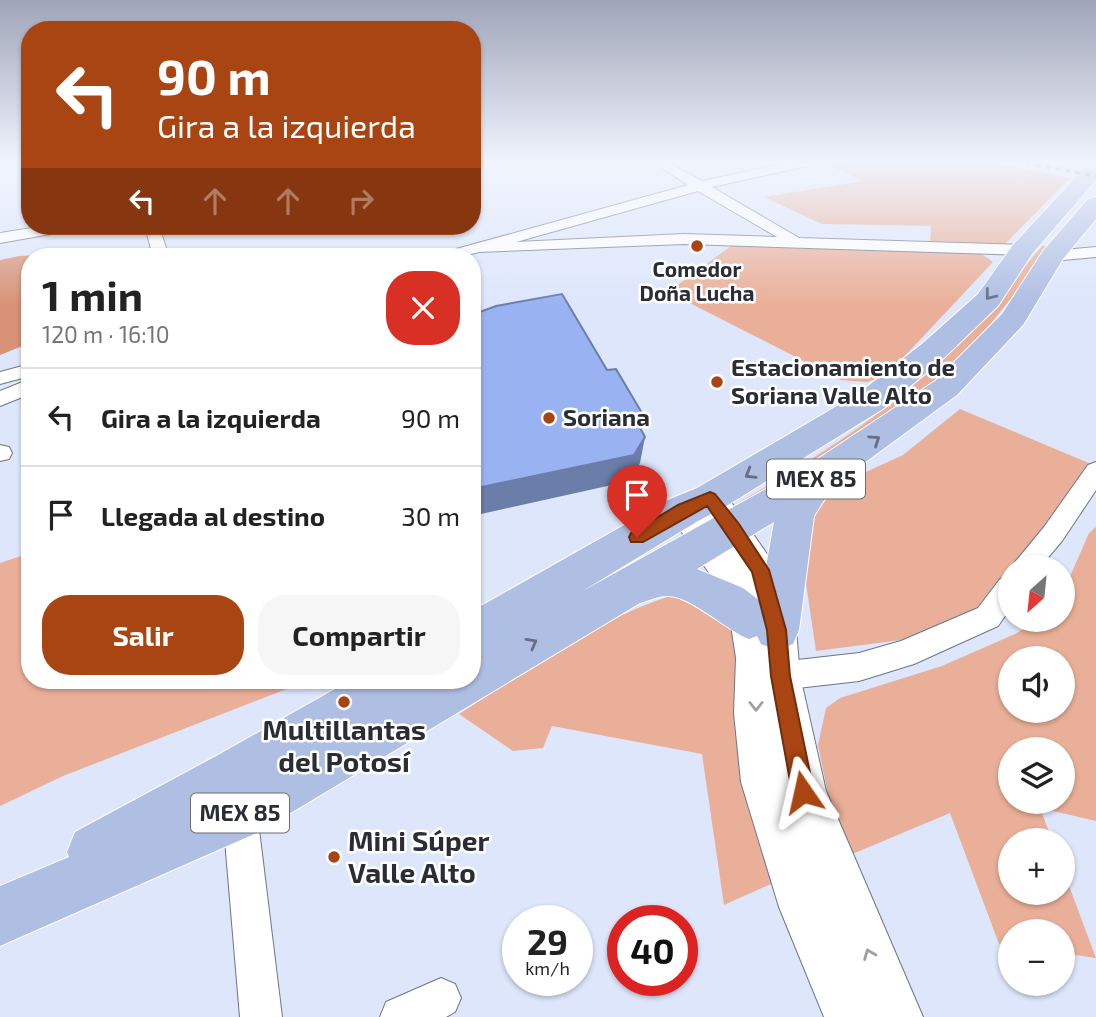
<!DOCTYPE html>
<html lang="es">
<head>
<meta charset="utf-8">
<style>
  :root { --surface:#fff; --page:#f6f6f6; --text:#222; --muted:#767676; --line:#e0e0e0; --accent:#a94513 }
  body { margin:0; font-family:"Exo 2",sans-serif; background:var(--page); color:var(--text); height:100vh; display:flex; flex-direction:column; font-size:26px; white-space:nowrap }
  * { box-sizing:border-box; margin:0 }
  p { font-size:23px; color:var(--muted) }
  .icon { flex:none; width:38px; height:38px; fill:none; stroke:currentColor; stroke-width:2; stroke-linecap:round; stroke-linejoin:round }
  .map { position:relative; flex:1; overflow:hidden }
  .drawer { position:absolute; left:21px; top:248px; width:460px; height:441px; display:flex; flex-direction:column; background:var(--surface); border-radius:28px; box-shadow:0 2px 5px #0004 }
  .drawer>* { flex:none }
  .hud { position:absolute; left:21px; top:21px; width:460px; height:214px; border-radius:28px; box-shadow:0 2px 5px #0004; background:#a94513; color:#fff; overflow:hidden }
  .needle { width:46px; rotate:207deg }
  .tools { position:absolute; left:998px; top:555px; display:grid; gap:14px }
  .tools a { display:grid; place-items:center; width:77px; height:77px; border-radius:50%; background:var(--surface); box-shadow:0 2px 5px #0004; font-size:35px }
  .speed { position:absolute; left:502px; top:905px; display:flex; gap:14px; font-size:35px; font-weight:700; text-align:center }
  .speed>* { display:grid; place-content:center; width:91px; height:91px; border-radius:50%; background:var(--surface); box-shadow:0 2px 5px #0004; line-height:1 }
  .speed small { font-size:18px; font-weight:400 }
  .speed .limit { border:10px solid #d22; background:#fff; color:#111 }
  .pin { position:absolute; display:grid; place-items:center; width:60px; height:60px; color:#fff; margin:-72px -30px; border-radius:50% 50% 50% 0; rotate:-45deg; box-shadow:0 0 7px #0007 }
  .pin .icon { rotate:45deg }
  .me { position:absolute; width:77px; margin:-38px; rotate:349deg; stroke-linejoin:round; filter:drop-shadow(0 0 5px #0008) }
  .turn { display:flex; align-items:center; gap:24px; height:147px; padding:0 21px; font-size:32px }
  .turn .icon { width:91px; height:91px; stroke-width:2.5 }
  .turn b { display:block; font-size:49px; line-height:60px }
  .lanes { display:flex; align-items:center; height:66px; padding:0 21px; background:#0003; justify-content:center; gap:35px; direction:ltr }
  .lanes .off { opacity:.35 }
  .round { display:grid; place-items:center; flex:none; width:74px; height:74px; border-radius:28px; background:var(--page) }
  .overview { display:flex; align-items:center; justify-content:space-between; height:119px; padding:0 21px }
  h1 { font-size:42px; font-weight:700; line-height:52px }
  .primary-button { display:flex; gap:14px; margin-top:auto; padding:14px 21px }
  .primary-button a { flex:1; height:80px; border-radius:28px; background:var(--accent); color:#fff; font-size:28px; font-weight:700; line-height:80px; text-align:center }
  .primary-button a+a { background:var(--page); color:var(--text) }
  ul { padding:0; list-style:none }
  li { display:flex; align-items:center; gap:21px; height:98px; padding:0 21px; border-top:2px solid var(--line) }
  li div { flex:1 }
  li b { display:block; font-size:26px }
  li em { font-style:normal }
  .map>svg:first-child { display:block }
  .green { fill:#eaaf98; fill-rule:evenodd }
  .forest { fill:#d89276 }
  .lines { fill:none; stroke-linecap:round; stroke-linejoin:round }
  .street-casing { stroke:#6d7487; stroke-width:2 }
  .secondary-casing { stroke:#6d7487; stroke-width:2 }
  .primary-casing { stroke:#fff; stroke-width:2 }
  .street { fill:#fff; fill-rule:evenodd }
  .secondary { fill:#fff; fill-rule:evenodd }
  .primary { fill:#afbee3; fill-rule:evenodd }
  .rail { stroke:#6c717e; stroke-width:3.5; stroke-dasharray:5 5; stroke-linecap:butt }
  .shaded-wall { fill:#6b7da9 }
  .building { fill:#99b2f1; stroke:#6b7da9; stroke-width:2 }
  .oneway { stroke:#666e83 }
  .oneway2 { stroke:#9fa0a4 }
  .route { fill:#a94513; stroke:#6e2d0c; stroke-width:2 }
  .poi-dot { fill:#a94513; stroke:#fff; stroke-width:2.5 }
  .labels { text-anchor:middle; stroke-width:5; stroke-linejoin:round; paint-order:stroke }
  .far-poi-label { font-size:21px; font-weight:bold; fill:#2a2d35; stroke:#fff }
  .shield { fill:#fff; stroke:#6a6c72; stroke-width:2 }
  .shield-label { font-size:23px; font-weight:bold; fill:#2a2d35 }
  .poi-label { font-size:24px; font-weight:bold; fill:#2a2d35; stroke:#fff; text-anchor:start }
  .near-poi-label { font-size:28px; font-weight:bold; fill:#2a2d35; stroke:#fff }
</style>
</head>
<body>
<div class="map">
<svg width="1096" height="1017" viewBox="0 0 1096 1017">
  <rect width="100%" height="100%" fill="#dde6fb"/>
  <!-- green -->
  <g class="green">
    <path d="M823,163H994L1070,178L1005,244L930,241L931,226L822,224L764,197L864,181Z"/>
    <path d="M731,246L980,253L993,262L887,375L867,382L841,380L668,292Z"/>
    <path d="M1042,246H1053L980,337L933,384L830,458L734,505C812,461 892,411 955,347C986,315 1013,280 1042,246Z"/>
    <path d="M960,409L1091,464L1035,567H1010V598L971,631L816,651L804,570L817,506L866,472L903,455Z"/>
    <path d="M1096,527V821L1040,808L1052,840H1010V892H1062V867L1096,958L1062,953V931H1010V946L999,944L950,813L850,855L832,813L818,745L826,708L840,698L942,666L1015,634L1038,620H1062V595L1089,533ZM1010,658H1062V710H1010ZM1010,749H1062V802H1010Z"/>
    <path d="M30,553V681H307L63,776L0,806V563Z"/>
    <path d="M677,594L741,623L782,879L724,905L702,754L552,726L543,748L513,751L459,714C528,671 598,617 677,594Z"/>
  </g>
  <!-- forest -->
  <path class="forest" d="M90,253L82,257H30V343L0,355V260L19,256Z"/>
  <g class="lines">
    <!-- street casing -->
    <g class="street-casing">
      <g id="street">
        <path d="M654,163H669L702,181L786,163H808L807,166L712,187L799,238L1022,245L1030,250L1022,255L684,244L479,252L461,257H436L438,254L688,185ZM698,191L777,237L684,234L516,242Z"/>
        <path d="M44,226H76L68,231L0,243V233Z"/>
        <path d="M145,226H159L169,257H153Z"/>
        <path d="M1096,247V257L1052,261L1044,256L1052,251Z"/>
        <path d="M30,364V376L0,384V372Z"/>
        <path d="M30,379V394L0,406V391Z"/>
        <path d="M0,445L9,447L12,453L9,459L0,461Z"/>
        <path d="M1096,462V490L1062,541L1040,567H1011L1044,527L1088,465Z"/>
        <path d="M1010,575V609L998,626L914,664L859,681L780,690L769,686L765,676L769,666L780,662L859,653L901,641L978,608L1000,579Z"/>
        <path d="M239,788L251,793L256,805L282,1017H240L222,805L227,793Z"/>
        <path d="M441,978L455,984L461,998L455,1012L446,1017H380L386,1002Z"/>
      </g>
    </g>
    <!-- secondary casing -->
    <g class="secondary-casing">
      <path id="secondary" d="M710,485L722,489L778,570L796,630L800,676L826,791L923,1017H824L779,907L741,782L734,713L736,658L730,619L711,576L667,510L672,501L684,497L695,501L698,489Z"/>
    </g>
    <!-- primary casing -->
    <g class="primary-casing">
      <path id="primary" d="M1089,163H1096V180L1032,254L998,306L945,357L883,409L723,508L698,521L581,592L807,466L935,381L1002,314L1043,251L1088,199L1096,197V219L1063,259L1023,325L957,395L834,485L814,516L799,630L793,644L777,650L761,644L757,636L749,639C727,631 690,595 667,596C658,596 648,601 640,603L259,832L0,946V886L69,857L67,852L75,832L218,755L349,681H472V611L670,499L697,488L859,393L923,343L978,294L1013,245ZM774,522L760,601L743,588L697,569Z"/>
    </g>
    <!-- street -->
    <use href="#street" class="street"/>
    <!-- secondary -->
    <use href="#secondary" class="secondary"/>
    <!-- primary -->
    <use href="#primary" class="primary"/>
    <!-- rail -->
    <path class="rail" d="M1026,163L1096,176"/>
  </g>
  <!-- shaded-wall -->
  <g class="shaded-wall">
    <path d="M642,413L638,439L633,415Z"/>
    <path d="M645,437L640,463L630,481L472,516V489Z"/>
  </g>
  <!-- building -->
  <path class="building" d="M562,294L607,370L616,369L642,413L633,415L645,437L634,455L472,489V315L496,306Z"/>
  <!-- one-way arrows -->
  <defs><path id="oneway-chevron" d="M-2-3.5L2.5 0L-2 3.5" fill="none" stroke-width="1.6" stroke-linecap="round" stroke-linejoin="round" transform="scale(1.75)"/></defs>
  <g class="oneway">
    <use href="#oneway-chevron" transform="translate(990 295) rotate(128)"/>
    <use href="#oneway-chevron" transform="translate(875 440) rotate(-34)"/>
    <use href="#oneway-chevron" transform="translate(750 474) rotate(149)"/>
    <use href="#oneway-chevron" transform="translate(532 643) rotate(-29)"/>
  </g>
  <g class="oneway2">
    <use href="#oneway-chevron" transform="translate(756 706) rotate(90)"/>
    <use href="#oneway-chevron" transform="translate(869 954) rotate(-112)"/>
  </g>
  <!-- sky -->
  <linearGradient id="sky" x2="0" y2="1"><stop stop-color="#9fa4b8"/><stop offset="0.53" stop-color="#f0f4fd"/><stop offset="1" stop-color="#f0f4fd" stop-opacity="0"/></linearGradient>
  <rect width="1096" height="305" fill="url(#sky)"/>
  <!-- route -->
  <path class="route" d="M710,492L715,494L739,524L769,570L786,630L790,676L814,792L811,799L803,803L796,799L792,792L771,676L767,630L752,572L707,506L643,542H631L629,537L631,533L678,505Z"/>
  <!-- markers -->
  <g class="poi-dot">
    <circle cx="697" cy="246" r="7"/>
    <circle cx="717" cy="382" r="7"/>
    <circle cx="549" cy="418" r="7"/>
    <circle cx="344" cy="702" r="7"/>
    <circle cx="334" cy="857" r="7"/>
  </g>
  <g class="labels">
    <!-- far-poi labels -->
    <g class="far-poi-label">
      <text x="697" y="277">Comedor<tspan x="697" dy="24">Doña Lucha</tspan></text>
    </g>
    <!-- shield labels -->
    <g class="shield">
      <rect x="767" y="459.5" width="98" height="39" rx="5"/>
      <rect x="191" y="793.5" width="98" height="39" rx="5"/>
    </g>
    <g class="shield-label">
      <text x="816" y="487">MEX 85</text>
      <text x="240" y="821">MEX 85</text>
    </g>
    <!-- poi labels -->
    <g class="poi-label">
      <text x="731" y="376">Estacionamiento de<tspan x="731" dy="28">Soriana Valle Alto</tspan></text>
      <text x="563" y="426">Soriana</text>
    </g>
    <!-- near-poi labels -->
    <g class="near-poi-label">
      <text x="344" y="740">Multillantas<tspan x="344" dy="32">del Potosí</tspan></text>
      <text x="348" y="851" text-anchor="start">Mini Súper<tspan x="348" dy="32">Valle Alto</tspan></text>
    </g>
  </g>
</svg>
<div class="tools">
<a><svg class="needle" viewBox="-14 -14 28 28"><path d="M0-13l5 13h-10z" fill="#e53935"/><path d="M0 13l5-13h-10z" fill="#767676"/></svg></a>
<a><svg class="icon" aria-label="sound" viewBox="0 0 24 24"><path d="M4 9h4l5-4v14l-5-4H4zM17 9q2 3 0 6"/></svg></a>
<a><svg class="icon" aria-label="layers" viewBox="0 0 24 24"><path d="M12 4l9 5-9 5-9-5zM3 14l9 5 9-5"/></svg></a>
<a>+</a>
<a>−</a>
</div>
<div class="speed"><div>29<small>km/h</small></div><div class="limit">40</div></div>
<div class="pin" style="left:637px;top:537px;background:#d93025"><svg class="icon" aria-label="arrive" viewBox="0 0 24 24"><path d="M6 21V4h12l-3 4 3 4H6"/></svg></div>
<svg class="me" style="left:803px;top:792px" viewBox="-20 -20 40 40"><path d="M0-17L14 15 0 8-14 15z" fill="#a94513" stroke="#fff" stroke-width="4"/></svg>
<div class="hud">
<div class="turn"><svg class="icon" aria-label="left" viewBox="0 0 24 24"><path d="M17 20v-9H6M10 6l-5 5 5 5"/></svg><div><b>90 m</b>Gira a la izquierda</div></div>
<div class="lanes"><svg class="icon" aria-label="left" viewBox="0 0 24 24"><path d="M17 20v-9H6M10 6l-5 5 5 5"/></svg><svg class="icon off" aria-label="ahead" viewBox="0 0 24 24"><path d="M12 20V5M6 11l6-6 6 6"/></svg><svg class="icon off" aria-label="ahead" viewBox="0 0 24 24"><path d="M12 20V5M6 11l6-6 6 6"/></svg><svg class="icon off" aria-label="right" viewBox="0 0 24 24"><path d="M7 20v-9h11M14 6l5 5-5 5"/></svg></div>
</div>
<section class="drawer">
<div class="overview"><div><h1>1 min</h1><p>120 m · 16:10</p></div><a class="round" style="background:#d93025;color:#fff"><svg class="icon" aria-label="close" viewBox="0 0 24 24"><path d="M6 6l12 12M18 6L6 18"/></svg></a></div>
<ul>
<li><svg class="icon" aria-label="left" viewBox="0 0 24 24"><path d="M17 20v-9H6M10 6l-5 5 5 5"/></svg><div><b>Gira a la izquierda</b></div><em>90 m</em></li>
<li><svg class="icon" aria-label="arrive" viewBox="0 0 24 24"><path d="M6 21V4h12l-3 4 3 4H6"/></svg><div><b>Llegada al destino</b></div><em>30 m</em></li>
</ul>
<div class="primary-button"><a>Salir</a><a>Compartir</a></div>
</section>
</div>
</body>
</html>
